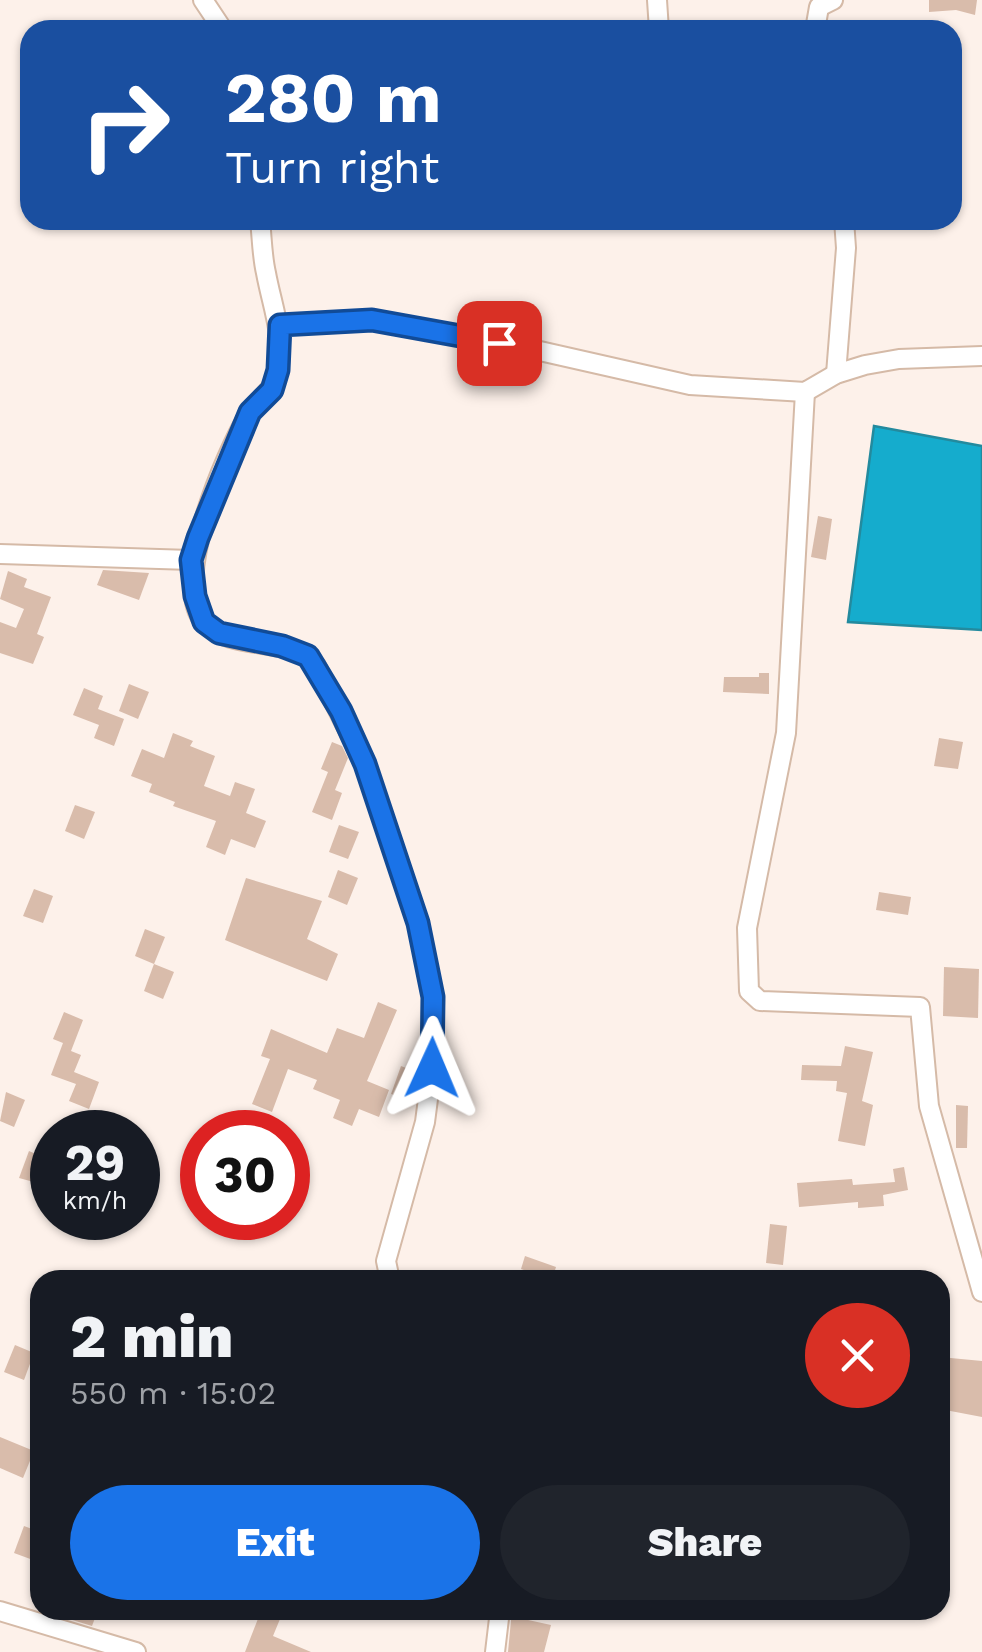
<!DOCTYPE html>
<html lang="en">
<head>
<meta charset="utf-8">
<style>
  :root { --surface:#171b24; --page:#20242c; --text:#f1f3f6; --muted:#9ea1a6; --accent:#1a73e8 }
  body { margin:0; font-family:"Work Sans",sans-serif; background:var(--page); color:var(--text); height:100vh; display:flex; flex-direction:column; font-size:38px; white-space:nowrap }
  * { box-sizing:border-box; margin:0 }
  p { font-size:32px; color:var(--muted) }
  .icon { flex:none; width:55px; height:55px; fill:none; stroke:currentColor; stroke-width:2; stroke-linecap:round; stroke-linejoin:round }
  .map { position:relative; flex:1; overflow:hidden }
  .sheet { position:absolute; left:30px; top:1270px; width:920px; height:350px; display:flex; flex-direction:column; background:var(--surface); border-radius:30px; box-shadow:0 2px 8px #0004 }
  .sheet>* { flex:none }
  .hud { position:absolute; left:20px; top:20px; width:942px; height:210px; border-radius:30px; box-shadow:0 2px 8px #0004; background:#1a4fa0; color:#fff; overflow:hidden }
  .speed { position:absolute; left:30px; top:1110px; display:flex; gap:20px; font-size:50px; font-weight:700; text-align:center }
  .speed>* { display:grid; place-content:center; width:130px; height:130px; border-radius:50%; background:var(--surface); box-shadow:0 2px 8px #0004; line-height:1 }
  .speed small { font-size:25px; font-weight:400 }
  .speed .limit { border:15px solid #d22; background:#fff; color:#111 }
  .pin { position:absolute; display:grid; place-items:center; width:85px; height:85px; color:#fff; margin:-42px; border-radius:20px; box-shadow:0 5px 15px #0006 }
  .me { position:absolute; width:110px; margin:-55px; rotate:1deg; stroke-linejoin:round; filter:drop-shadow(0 0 8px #0008) }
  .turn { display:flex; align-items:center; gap:35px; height:210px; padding:0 40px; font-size:45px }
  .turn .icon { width:130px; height:130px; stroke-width:2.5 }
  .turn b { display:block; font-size:70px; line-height:85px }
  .round { display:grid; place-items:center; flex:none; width:105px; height:105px; border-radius:52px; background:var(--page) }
  .summary { display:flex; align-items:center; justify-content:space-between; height:170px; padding:0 40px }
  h1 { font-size:60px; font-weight:800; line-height:75px }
  .primary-button { display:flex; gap:20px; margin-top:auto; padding:20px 40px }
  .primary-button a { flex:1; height:115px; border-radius:60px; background:var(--accent); color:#fff; font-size:40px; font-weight:800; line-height:115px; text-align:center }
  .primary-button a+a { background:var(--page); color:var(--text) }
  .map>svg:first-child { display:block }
  .water { fill:#15accd; stroke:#238a9e; stroke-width:2.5 }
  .building { fill:#d9bcab }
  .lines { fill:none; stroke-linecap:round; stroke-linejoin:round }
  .minor-casing { stroke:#d5baa7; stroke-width:22 }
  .minor { stroke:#fff; stroke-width:18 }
  .route-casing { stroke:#114b97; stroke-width:25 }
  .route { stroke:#1a73e8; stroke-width:18 }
</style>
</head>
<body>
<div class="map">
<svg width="982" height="1652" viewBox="0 0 982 1652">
  <rect width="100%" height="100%" fill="#fdf1ea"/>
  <!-- water -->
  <path class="water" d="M874,426L982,446V630L848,622Z"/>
  <!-- building -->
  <g class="building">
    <path d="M929,0H977L975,15L956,10L929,12Z"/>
    <path d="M818,516L832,519L826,560L811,557Z"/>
    <path d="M103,570L149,573L139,600L97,585Z"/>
    <path d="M8,571L27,579L24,587L51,597L37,634L44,637L33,664L0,653V622L16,628L24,609L0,599Z"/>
    <path d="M759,673H769V694L723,692L724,677H759Z"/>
    <path d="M129,684L149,692L138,719L119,711Z"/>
    <path d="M84,688L103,696L98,709L124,719L114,746L94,738L99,725L73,715Z"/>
    <path d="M173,733L193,741L190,746L215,756L204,786L230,796L235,782L255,789L246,813L266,821L255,848L231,839L225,855L206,847L216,821L173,806L175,802L149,792L152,784L131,776L142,749L164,758Z"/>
    <path d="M939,738L963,742L958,769L934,766Z"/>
    <path d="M332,742L342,746L348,758L335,790L342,793L332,820L312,812L328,772L321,769Z"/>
    <path d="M75,805L95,812L84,839L65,831Z"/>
    <path d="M339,825L359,832L348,859L329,852Z"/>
    <path d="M338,870L358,878L347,905L328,897Z"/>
    <path d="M246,878L322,901L307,939L338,954L327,981L225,940Z"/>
    <path d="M34,889L53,896L43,923L23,916Z"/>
    <path d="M879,892L911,897L908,915L876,910Z"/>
    <path d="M145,929L165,937L154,964L135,956Z"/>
    <path d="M154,964L174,972L163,999L144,991Z"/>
    <path d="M944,967L979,969L978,1018L943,1016Z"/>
    <path d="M378,1002L397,1010L367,1081L389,1090L379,1117L359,1109L352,1126L333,1118L340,1100L313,1089L317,1080L288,1069L272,1112L252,1104L270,1059L261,1056L271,1029L327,1053L337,1028L364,1038Z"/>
    <path d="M64,1012L83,1020L71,1051L81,1055L74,1072L99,1082L89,1109L69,1101L76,1084L51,1075L63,1043L53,1039Z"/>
    <path d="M845,1046L873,1052L862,1101L873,1105L865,1146L838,1141L847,1093L836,1091L837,1081L801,1080L802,1065L841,1066Z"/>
    <path d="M401,1066L419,1073L410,1101L391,1094Z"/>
    <path d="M6,1092L25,1100L14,1127L0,1121Z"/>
    <path d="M956,1105L968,1106L967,1148H956Z"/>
    <path d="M29,1151L52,1161V1187L19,1178Z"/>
    <path d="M904,1167L908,1190L883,1195L884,1206L858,1208V1202L799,1207L797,1183L852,1179L853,1185L895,1182L893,1169Z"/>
    <path d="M770,1224L787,1226L783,1265L766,1263Z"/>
    <path d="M525,1256L556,1267L552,1280L521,1269Z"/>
    <path d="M15,1345L34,1353L24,1380L4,1372Z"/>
    <path d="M940,1357L982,1361V1417L940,1409Z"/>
    <path d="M0,1437L34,1451L23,1478L0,1468Z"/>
    <path d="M24,1526L40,1532L33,1560L14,1553Z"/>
    <path d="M40,1610H98L92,1626Z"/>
    <path d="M512,1610H520L519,1618L551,1625L544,1652H508Z"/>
    <path d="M261,1611L280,1619L273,1636L311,1652H245Z"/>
  </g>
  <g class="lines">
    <!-- minor casing -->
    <g class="minor-casing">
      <g id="minor">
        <path d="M203,0L223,30"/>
        <path d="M657,0L659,30"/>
        <path d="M815,30L819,7L833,0"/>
        <path d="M260,220C262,238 262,256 266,273C272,306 285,337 278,371C274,391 259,398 249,414C225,454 169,584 205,623C234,653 288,634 316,666L365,764L418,923L433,997L432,1068L425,1122L386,1261L390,1280"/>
        <path d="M279,325L372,320L531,349L690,385L805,392L836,374L865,365L899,359L982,356"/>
        <path d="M836,374L846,248L844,220"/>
        <path d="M805,392L786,733L747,928L749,991L760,1001L920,1007L929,1106L982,1292"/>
        <path d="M0,554L191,560"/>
        <path d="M0,1611L136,1652"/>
        <path d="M495,1652L500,1610"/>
      </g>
    </g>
    <!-- minor -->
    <use href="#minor" class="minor"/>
  </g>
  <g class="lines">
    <!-- route casing -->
    <g class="route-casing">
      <path id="route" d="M432,1068L433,997L418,923L365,764L341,711L308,656L282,646L219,633L204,622L195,596L191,560L198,538L250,412L272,390L278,370L280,325L372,320L499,343"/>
    </g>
    <!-- route -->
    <use href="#route" class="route"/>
  </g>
</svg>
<div class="speed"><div>29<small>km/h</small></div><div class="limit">30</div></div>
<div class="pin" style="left:499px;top:343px;background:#d93025"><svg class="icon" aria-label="arrive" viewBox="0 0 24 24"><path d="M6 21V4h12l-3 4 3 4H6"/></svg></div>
<svg class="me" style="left:432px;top:1068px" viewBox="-20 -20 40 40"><path d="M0-17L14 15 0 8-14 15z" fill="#1a73e8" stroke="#fff" stroke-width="4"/></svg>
<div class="hud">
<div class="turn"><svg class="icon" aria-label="right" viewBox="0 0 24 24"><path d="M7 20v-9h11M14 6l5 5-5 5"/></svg><div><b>280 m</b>Turn right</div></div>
</div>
<section class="sheet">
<div class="summary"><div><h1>2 min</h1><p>550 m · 15:02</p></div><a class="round" style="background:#d93025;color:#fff"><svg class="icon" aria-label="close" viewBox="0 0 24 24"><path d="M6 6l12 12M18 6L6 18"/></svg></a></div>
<div class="primary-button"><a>Exit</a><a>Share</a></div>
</section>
</div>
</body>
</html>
